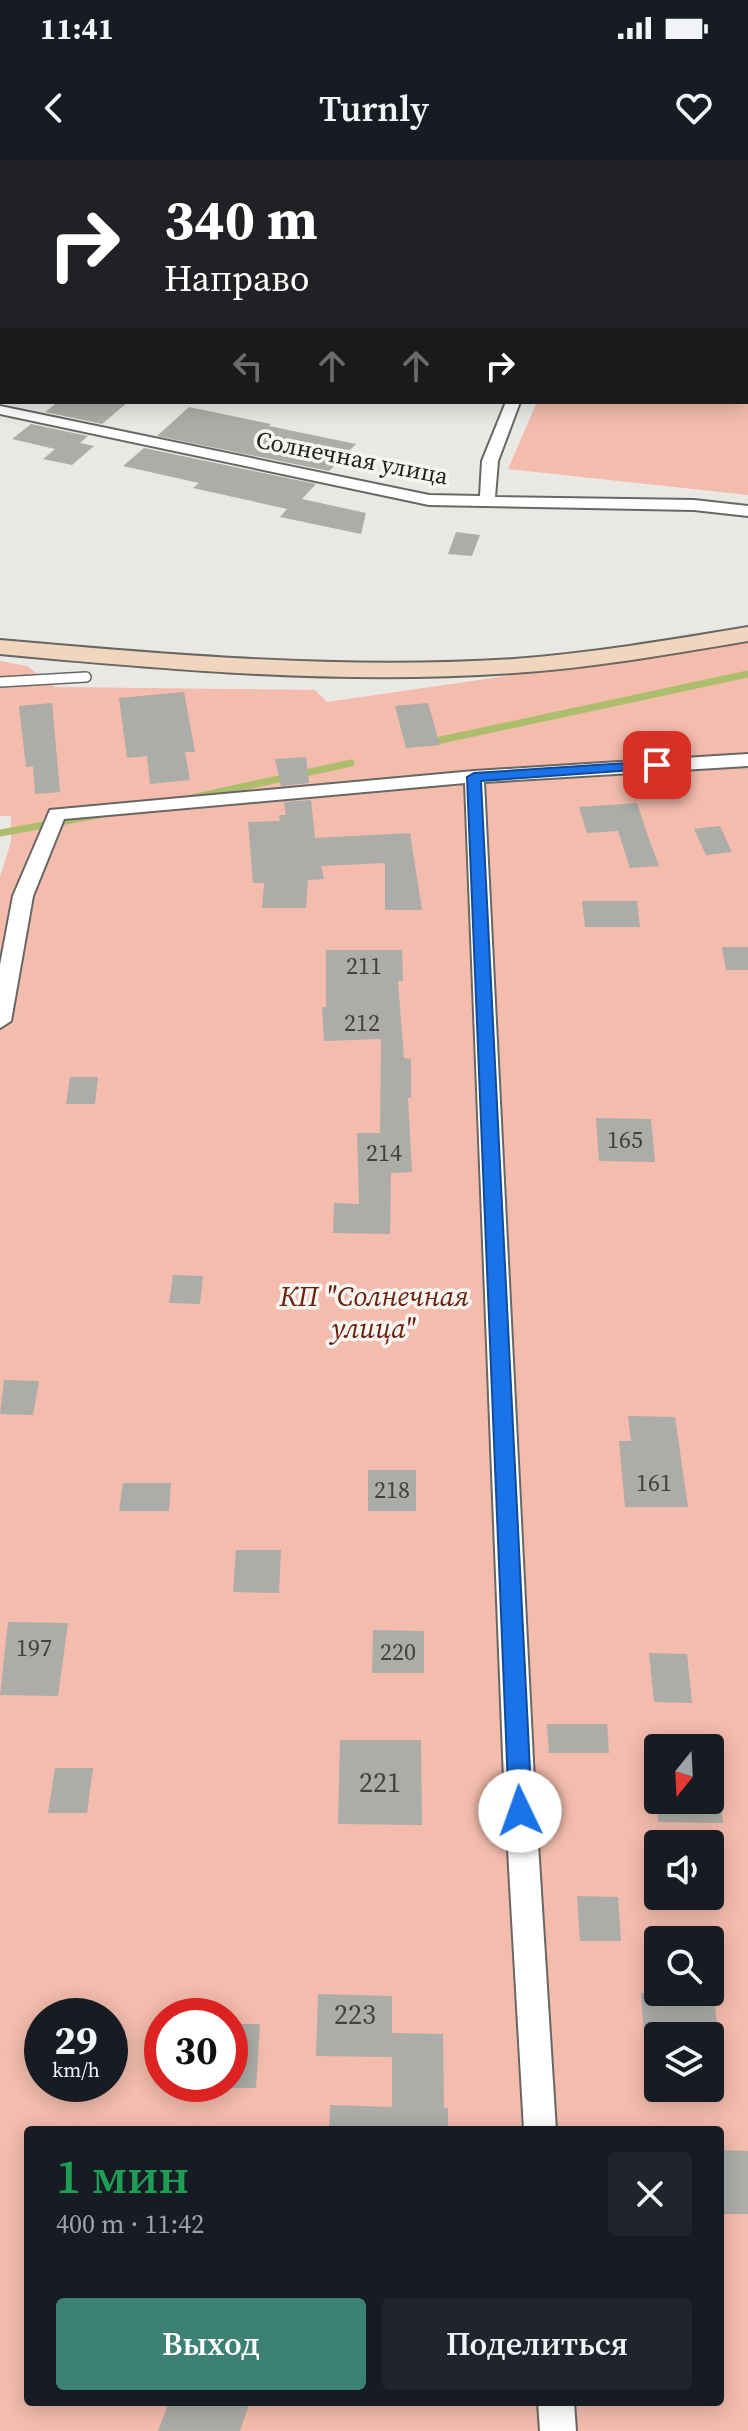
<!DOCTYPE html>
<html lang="ru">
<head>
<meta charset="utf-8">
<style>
  :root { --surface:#171b24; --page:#20242c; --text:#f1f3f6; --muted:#9ea1a6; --accent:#3d8175 }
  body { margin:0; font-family:"Source Serif 4",serif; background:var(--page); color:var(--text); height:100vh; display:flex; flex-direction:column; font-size:30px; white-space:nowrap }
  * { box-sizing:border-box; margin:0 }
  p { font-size:26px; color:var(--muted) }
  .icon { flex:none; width:44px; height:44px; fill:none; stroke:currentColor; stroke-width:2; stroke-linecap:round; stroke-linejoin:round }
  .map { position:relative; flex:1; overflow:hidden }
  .side { position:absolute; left:24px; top:1966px; width:700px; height:280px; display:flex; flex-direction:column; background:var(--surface); border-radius:8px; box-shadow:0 4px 20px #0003 }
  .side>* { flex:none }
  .top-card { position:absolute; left:0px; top:0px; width:748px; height:244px; box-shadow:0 4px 20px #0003; background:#202124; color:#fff; overflow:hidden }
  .needle { width:52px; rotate:198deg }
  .tools { position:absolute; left:644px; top:1574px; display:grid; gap:16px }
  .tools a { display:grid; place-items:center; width:80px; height:80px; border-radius:8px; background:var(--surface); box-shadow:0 4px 20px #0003; font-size:40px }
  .speed { position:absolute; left:24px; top:1838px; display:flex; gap:16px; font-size:40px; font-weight:700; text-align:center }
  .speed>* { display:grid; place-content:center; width:104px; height:104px; border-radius:50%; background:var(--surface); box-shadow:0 4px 20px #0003; line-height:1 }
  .speed small { font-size:20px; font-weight:400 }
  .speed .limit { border:12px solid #d22; background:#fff; color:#111 }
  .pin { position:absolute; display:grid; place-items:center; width:68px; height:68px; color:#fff; margin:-34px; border-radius:16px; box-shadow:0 4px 12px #0006 }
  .me { position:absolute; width:88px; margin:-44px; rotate:357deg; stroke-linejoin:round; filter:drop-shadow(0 0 6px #0008) }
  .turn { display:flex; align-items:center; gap:28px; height:168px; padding:0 32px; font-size:36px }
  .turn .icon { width:104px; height:104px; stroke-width:2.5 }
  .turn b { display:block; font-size:56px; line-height:68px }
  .lanes { display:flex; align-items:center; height:76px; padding:0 32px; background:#0003; justify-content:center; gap:40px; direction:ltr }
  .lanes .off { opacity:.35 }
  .round { display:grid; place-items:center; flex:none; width:84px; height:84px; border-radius:8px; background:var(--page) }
  .headline { display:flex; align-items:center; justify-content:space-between; height:136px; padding:0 32px }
  h1 { font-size:48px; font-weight:600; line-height:60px; color:#1e9e55 }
  .action { display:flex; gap:16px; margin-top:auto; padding:16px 32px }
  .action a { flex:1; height:92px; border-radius:8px; background:var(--accent); color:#fff; font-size:32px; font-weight:600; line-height:92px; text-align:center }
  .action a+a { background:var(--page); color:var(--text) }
  .status { display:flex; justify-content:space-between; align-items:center; height:56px; padding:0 40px; background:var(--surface); direction:ltr }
  .status svg { height:22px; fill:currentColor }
  header { display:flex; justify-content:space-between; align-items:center; height:104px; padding:0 32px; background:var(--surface); font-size:36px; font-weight:600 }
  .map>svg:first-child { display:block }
  .green { fill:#f3bcad; fill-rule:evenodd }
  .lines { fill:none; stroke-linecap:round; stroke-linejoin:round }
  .stream { stroke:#acbd6c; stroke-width:7 }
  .building { fill:#acaca8 }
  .service-casing { stroke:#696764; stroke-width:12 }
  .minor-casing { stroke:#696764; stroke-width:4 }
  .secondary-casing { stroke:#696764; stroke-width:4 }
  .service { stroke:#fff; stroke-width:9 }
  .minor { fill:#fff; fill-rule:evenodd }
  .secondary { fill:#f1d6be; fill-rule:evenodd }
  .route { fill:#1a73e8; stroke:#114b97; stroke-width:2 }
  .labels { text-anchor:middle; stroke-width:7; stroke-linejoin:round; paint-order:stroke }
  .far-street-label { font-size:24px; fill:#201f1e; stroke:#f7f5f2 }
  .number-label { font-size:24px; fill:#434240 }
  .park-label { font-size:28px; font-style:italic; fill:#6b210c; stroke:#f7f5f2 }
  .near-number-label { font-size:28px; fill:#434240 }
</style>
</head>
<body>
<div class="status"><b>11:41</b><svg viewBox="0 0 49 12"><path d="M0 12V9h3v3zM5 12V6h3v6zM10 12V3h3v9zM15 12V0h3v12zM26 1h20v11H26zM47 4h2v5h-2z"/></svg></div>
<header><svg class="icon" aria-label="back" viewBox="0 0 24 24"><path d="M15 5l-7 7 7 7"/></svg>Turnly<svg class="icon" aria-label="heart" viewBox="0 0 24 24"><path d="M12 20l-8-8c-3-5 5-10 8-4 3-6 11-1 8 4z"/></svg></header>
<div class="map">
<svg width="748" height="2271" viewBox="0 0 748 2271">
  <rect width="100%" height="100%" fill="#eae8e5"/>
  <!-- green -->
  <g class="green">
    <path d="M690,0H748V335L508,309L537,242H746V2H683Z"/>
    <path d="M748,481V2271H0V717L11,682V656H0V501L27,506L55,527L315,530L327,542ZM658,1588H710V1640H658ZM658,1684H710V1736H658ZM658,1780H710V1832H658ZM42,1856H110V1924H42ZM162,1856H230V1924H162ZM658,1876H710V1928H658ZM28,1970H720V2242H28Z"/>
  </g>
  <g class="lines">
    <!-- stream -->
    <g class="stream">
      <path d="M427,583L748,514"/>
      <path d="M192,638L351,603"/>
      <path d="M0,673L103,654"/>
    </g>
  </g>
  <!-- building -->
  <g class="building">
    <path d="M58,242H128L102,264L45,252Z"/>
    <path d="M189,247L271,264L269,266L356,284L329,311L157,276Z"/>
    <path d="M31,264L88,276L80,283L94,286L72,305L43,299L55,289L12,279Z"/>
    <path d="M144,288L316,324L302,339L366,353L361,374L280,357L287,349L193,328L199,323L123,306Z"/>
    <path d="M456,372L480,375L472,396L448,394Z"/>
    <path d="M184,532L195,592H185L190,620L150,624L147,596L127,598L119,538Z"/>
    <path d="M52,543L60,632L35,634L33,606L26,607L19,546Z"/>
    <path d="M428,543L440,585L406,588L395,546Z"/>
    <path d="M306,597L309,623L281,626L275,599Z"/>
    <path d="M311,640L315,678L410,673L422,750H385V703L321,706L324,719L308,720L306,748H262L264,723H253L248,662L280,661L279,655H286L284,642Z"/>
    <path d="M637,643L648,676L659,706L630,708L618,671L587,673L579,647Z"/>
    <path d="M720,666L732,692L706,695L694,669Z"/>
    <path d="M582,741H637L640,767H585Z"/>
    <path d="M722,787H748V810H726Z"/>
    <path d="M326,790H402L403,821H398L404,898L411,899V938H408L412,1012L391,1013L390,1074L333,1073L334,1043L359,1044L357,973H380L381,879L324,881L322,847H326Z"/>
    <path d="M70,917H98L95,944H66Z"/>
    <path d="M596,958L651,959L655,1002L599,1001Z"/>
    <path d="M173,1115L203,1116L200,1144L169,1143Z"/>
    <path d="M4,1220L39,1221L33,1255L0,1254Z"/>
    <path d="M628,1256L675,1257L688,1347H625L619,1281H631Z"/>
    <rect x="368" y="1310" width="48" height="41"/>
    <path d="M123,1323H171L169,1351H119Z"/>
    <path d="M236,1390H281L279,1433L233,1432Z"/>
    <path d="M8,1462L68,1463L58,1536L0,1535Z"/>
    <path d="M373,1470L424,1471V1513H372Z"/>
    <path d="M649,1493L687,1494L692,1543L654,1542Z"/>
    <path d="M547,1564H607L609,1593H549Z"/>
    <path d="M340,1580H421L422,1665L338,1664Z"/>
    <path d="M55,1608H93L87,1653H48Z"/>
    <path d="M656,1640H720L723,1663L658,1662Z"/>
    <path d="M577,1736L618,1737L621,1781H580Z"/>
    <path d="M641,1833L714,1834L718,1876H644Z"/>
    <path d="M318,1834L392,1836V1873L443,1874L444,1948H448V1970H329L330,1945L392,1947V1897L316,1896Z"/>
    <path d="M230,1864H260L256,1928H230Z"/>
    <path d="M720,1990L748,1991V2054H720Z"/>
    <path d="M169,2242H250L240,2271H158Z"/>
  </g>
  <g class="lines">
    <!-- service casing -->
    <g class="service-casing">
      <path id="service" d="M0,522L86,517"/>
    </g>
    <!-- minor casing -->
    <g class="minor-casing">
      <g id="minor">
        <rect x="561" y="0" width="12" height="2"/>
        <rect x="0" y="13" width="2" height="8"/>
        <path d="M2,42V50L0,51V43Z"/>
        <path d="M506,242H520L498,301L495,337L694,340L748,346V356L694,350L429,345L0,254V246L429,335L480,336L482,301Z"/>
        <path d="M748,594V606L484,622L534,1620L556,1970H524L504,1620L465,623L64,659L33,736L11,861L0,868V805L13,736L50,650L474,611Z"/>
        <path d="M538,2242H574L576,2271H540Z"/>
      </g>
    </g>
    <!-- secondary casing -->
    <g class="secondary-casing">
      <path id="secondary" d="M748,467V481C670,494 593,508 514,513C343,525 171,510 0,494V480C171,495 343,510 514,499C592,493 670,480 748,467Z"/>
    </g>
    <!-- service -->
    <use href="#service" class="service"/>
    <!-- minor -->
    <use href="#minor" class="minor"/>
    <!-- secondary -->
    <use href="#secondary" class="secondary"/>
  </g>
  <!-- route -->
  <path class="route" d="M657,601L664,605L662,608L481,621L532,1651L528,1658L520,1661L513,1658L509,1651L467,617L474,613Z"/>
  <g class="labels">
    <!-- far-street labels -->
    <g class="far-street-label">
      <text transform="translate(352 298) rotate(11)" y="8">Солнечная улица</text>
    </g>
    <!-- number labels -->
    <g class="number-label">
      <text x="364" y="814">211</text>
      <text x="362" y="871">212</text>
      <text x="625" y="988">165</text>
      <text x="384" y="1001">214</text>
      <text x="654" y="1331">161</text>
      <text x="392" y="1338">218</text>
      <text x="34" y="1496">197</text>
      <text x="398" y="1500">220</text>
    </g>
    <!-- park labels -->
    <g class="park-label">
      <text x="374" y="1146">КП "Солнечная<tspan x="374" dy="32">улица"</tspan></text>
    </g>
    <!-- near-number labels -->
    <g class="near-number-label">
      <text x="380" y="1632">221</text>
      <text x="355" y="1864">223</text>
    </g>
  </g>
</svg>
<div class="tools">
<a><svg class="needle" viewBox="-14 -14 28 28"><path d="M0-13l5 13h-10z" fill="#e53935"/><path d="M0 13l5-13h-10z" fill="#9ea1a6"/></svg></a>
<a><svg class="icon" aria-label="sound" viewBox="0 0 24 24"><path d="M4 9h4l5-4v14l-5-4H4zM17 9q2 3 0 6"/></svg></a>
<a><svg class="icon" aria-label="search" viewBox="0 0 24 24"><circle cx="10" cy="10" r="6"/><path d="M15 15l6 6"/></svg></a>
<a><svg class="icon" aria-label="layers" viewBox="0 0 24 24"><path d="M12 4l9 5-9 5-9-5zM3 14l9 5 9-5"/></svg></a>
</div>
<div class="speed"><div>29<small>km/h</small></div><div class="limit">30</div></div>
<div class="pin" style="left:657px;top:605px;background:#d93025"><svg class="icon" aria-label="arrive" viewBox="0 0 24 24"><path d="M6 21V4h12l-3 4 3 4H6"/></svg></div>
<svg class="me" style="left:520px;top:1651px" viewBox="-20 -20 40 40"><circle r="19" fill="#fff"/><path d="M0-13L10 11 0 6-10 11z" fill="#1a73e8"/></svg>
<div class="top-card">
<div class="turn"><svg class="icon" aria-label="right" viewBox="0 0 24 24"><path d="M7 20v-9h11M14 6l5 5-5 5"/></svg><div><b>340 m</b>Направо</div></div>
<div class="lanes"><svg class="icon off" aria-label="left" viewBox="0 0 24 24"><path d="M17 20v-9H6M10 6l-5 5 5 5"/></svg><svg class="icon off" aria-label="ahead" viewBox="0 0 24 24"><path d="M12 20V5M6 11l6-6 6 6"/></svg><svg class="icon off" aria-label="ahead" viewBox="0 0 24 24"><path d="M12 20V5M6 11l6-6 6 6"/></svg><svg class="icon" aria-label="right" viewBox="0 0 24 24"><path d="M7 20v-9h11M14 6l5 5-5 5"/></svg></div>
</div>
<section class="side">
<div class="headline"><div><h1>1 мин</h1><p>400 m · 11:42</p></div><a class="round"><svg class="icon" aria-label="close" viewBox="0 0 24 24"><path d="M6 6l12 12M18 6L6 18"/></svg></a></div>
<div class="action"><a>Выход</a><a>Поделиться</a></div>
</section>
</div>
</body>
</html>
